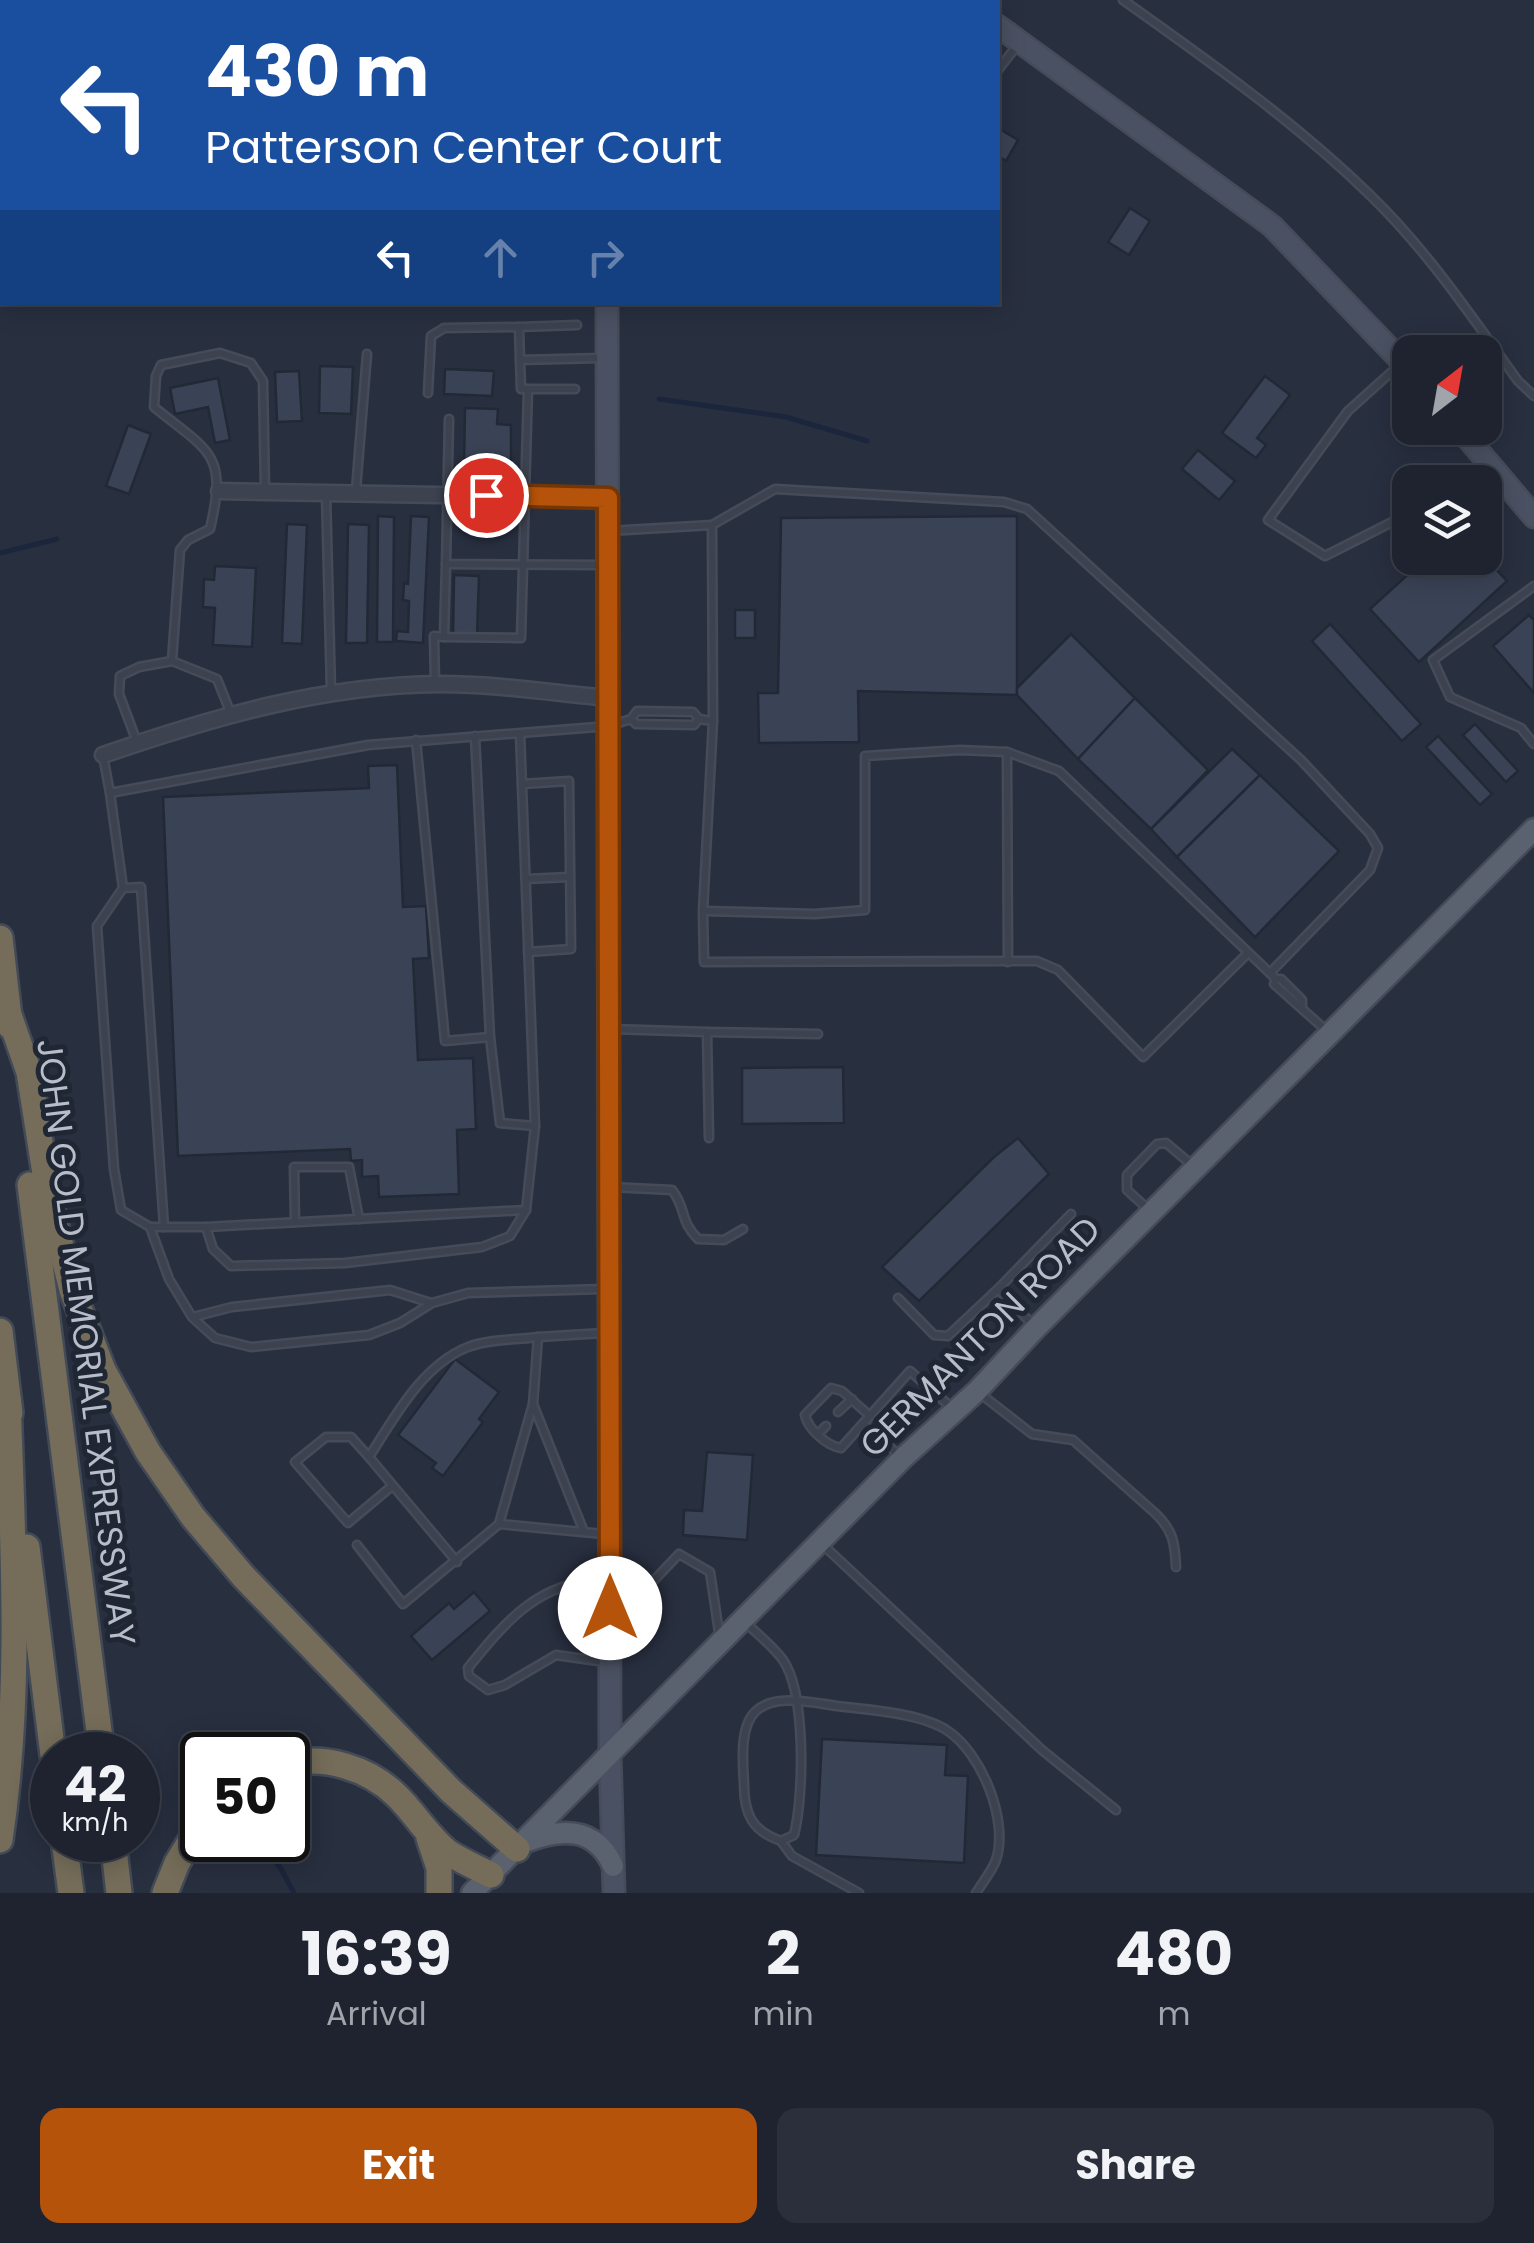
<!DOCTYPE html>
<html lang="en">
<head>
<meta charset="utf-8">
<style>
  :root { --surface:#1e232f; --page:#2b2f3b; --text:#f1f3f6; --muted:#a1a4aa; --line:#3c404b; --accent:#b45309 }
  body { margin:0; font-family:Poppins,sans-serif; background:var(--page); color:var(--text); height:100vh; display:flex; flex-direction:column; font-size:38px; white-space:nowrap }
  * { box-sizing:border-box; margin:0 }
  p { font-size:32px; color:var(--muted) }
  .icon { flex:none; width:55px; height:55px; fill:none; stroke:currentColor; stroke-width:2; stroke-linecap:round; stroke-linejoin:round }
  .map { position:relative; height:1893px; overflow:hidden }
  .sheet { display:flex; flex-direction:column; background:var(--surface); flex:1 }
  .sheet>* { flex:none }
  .guide { position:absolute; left:0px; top:0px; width:1000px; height:305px; box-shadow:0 5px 25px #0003,0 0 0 2px var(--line); background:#1a4fa0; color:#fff; overflow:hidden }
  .needle { width:65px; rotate:31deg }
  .tools { position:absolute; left:1392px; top:335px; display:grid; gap:20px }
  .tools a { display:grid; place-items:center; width:110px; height:110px; border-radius:20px; background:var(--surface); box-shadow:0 5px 25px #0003,0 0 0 2px var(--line); font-size:50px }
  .speed { position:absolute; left:30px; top:1732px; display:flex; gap:20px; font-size:50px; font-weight:700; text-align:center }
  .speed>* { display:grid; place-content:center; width:130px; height:130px; border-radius:50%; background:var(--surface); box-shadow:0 5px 25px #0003,0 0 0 2px var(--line); line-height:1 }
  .speed small { font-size:25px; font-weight:400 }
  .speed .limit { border:5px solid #111; border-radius:15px; background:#fff; color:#111 }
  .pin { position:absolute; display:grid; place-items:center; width:85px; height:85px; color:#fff; margin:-42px; border:5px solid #fff; border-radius:50%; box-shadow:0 2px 10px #0007 }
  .me { position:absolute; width:110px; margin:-55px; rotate:0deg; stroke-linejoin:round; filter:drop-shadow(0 0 8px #0008) }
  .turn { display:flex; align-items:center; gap:35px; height:210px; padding:0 40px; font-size:45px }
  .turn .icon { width:130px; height:130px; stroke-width:2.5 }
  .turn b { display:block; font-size:70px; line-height:85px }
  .lanes { display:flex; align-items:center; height:95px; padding:0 40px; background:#0003; justify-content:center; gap:50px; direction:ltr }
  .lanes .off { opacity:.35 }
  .eta { display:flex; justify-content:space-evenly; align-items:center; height:170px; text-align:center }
  .eta b { font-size:60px; font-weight:700; line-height:70px }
  .primary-button { display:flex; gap:20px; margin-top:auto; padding:20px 40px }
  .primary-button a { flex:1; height:115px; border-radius:20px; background:var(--accent); color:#fff; font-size:40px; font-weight:700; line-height:115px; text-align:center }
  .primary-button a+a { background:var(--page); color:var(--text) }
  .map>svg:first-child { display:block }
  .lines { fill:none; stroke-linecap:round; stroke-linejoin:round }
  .stream { stroke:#1b263d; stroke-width:5 }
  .building { fill:#3a4355; stroke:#222936; stroke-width:2.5 }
  .service-casing { stroke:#454b58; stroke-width:11 }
  .minor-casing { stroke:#454b58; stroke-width:19 }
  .secondary-casing { stroke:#454b58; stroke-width:25 }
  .primary-casing { stroke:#454b58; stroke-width:25 }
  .motorway-casing { stroke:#434a57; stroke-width:30 }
  .service { stroke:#3c424f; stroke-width:6 }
  .minor { stroke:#3c424f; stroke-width:14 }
  .secondary { stroke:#4a5162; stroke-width:20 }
  .primary { stroke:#5a616f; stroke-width:20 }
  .motorway { stroke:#756d59; stroke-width:25 }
  .route-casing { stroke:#753606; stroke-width:25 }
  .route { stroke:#b45309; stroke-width:18 }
  .labels { text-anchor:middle; stroke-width:10; stroke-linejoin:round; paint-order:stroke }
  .street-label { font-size:35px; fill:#b8bdca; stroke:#202734 }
</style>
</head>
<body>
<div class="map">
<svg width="1534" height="1893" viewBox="0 0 1534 1893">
  <rect width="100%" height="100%" fill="#282f3f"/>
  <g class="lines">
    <!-- stream -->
    <g class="stream">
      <path d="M659,399L786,417L867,441"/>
      <path d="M0,553L57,539"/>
      <path d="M256,1840L280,1867L294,1893"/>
    </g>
  </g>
  <!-- building -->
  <g class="building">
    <path d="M998,128L1018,140L1006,161L998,156Z"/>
    <path d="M1130,208L1150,221L1129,255L1108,242Z"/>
    <path d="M320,366L353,367L351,414L319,413Z"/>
    <path d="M445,369L494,371L492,396L444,394Z"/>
    <path d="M299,371L302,421L277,422L275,372Z"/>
    <path d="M1265,376L1290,395L1257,438L1266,445L1256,458L1222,433Z"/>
    <path d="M218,378L230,440L215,443L208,407L175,414L170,388Z"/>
    <path d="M465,408L498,409L497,424L511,425V466L464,465Z"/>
    <path d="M128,425L151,434L129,494L106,486Z"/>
    <path d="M1198,450L1235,481L1219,500L1182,469Z"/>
    <path d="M378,516L394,517L393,642H377Z"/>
    <path d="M411,516L429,517L423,643L396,641L397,631L408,632L409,601L403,600L404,583L408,584Z"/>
    <path d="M1017,516V695L858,691L859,742L759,743L758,693H778L781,518Z"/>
    <path d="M287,524L307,525L302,644L282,643Z"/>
    <path d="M348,524L369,525L367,643H346Z"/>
    <path d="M1426,558H1485L1507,581L1419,662L1370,609Z"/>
    <path d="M215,566L256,568L252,647L213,645L215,608L203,607L204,579L214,580Z"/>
    <path d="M454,575L479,576L477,636L453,635Z"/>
    <rect x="735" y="610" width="20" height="28"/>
    <path d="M1529,615L1534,620V693L1493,646Z"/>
    <path d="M1330,624L1421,724L1402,741L1312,641Z"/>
    <path d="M1071,634L1135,698L1078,759L1017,695V688Z"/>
    <path d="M1135,698L1208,770L1151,829L1078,759Z"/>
    <path d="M1475,724L1518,771L1506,782L1463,735Z"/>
    <path d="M1438,736L1492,794L1480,805L1426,747Z"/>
    <path d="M1232,749L1260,775L1177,857L1151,829Z"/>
    <path d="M397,765L403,907L426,906L429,958L413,959L418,1060L473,1058L476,1129L457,1130L459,1194L379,1197L378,1176L362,1177V1160L351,1161L350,1149L178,1156L163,797L369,788L368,766Z"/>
    <path d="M1260,775L1339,851L1255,937L1177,857Z"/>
    <path d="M843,1067L844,1123L742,1124V1068Z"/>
    <path d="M1018,1138L1049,1174L919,1301L882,1267L994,1157Z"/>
    <path d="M455,1359L499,1392L479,1419L483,1422L443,1476L432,1468L436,1463L398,1435Z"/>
    <path d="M707,1452L753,1455L747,1540L683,1535L684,1510L702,1511Z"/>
    <path d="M474,1592L490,1611L432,1660L411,1636L449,1603L454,1609Z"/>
    <path d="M822,1739L947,1745L945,1775L968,1776L964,1863L816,1855Z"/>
  </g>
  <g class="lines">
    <!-- service casing -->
    <g class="service-casing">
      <g id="service">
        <path d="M784,0L785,2"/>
        <path d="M1123,0C1209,61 1295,122 1370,195C1427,250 1472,317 1518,381L1534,396"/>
        <path d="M998,70L1019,43"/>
        <path d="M520,360L519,327L577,325"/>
        <path d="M1398,366L1348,411L1268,520L1325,556L1410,513"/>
        <path d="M575,389H521L520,360L601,358"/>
        <path d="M428,393L431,336L444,328L519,327"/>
        <path d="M449,419L446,564L605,565"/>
        <path d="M1471,482L1492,472"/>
        <path d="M356,490L367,354"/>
        <path d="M326,494L331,691"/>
        <path d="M712,525L775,489L1004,502L1027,509L1301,760L1370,834L1378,848L1370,870L1270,973"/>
        <path d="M609,531L712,525L713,721"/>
        <path d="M446,564L444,637L521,638L528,389"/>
        <path d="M1534,586L1433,660L1450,697L1521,728L1534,744"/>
        <path d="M435,684L434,636L444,637"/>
        <path d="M231,714L217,679L172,661L180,550L188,540L210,529C228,452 209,452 154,407L156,376L161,365L220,353L251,363L263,381L265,490"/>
        <path d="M699,719L713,721L703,911L704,962L1037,961L1058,970L1143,1057L1248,953"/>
        <path d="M416,740L445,1041L490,1037L475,736"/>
        <path d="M137,742L119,694L120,676L139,667L172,661"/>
        <path d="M1007,752L1008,962"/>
        <path d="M103,756L110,793L368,745L609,726L631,719L637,711L693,712L699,719L694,725L636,724L631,719"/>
        <path d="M522,784L569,781L571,949L528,952"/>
        <path d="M110,793L123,888L97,926L114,1169L121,1210L150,1227L169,1279L192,1317L215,1338L251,1347L369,1335L400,1323L432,1303L468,1293L603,1289"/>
        <path d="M526,879L569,877"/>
        <path d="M123,888L141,887L164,1227"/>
        <path d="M704,911L815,914L865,910V756L960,750L1007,752L1059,771L1276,979"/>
        <path d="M1302,1006V1000L1281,979H1276L1274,984L1328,1032"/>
        <path d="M611,1029L707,1032L709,1138"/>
        <path d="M707,1032L818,1034"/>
        <path d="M490,1037L500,1123L535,1126"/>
        <path d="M611,1187L672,1190C687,1209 679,1220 698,1239L724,1240L743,1229"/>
        <path d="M1150,1211L1127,1190V1175L1157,1144L1166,1143L1192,1165"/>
        <path d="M295,1222L294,1167H349L359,1219"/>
        <path d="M150,1227H206L213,1249L231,1266L345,1263L482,1247L510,1236L526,1210L535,1126L520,734"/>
        <path d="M206,1227L526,1210"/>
        <path d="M898,1298L934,1335L948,1336L998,1289"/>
        <path d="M193,1317L232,1307L390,1290L431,1303"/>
        <path d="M1035,1327L998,1289L1071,1214"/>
        <path d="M982,1395L1032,1434L1073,1440L1155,1513C1173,1530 1175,1543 1176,1567"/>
        <path d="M533,1404L584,1532"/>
        <path d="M838,1412L852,1399"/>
        <path d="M870,1416L842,1391L831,1388L805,1415C808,1429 827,1446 841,1448L910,1371L952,1408"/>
        <path d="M864,1424L900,1456"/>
        <path d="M818,1434L826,1426"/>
        <path d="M882,1440L930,1390"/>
        <path d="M369,1457L351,1437H326L295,1462L348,1523L392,1486"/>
        <path d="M603,1534L499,1524L533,1404L538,1337L604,1333"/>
        <path d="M821,1543L1042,1750L1116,1810"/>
        <path d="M357,1545L403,1604L499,1524"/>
        <path d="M457,1562L369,1457C394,1418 422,1365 468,1347C488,1339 516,1340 538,1337"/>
        <path d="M603,1580C539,1581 506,1621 468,1668L469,1676L488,1690L505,1685L556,1655L605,1662"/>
        <path d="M615,1606L641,1594L679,1554L710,1572L720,1639"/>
        <path d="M744,1621C756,1633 773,1646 783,1660C806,1693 804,1796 794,1835L781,1841C752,1831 744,1814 744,1784C743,1763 739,1726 756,1711C775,1693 814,1703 837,1706C869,1710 921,1713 948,1731C982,1754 1009,1821 996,1860C992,1871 982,1883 976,1893"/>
        <path d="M781,1841L792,1856L859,1893"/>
      </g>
    </g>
    <!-- minor casing -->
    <g class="minor-casing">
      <g id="minor">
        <path d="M321,0L325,2"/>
        <path d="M360,2V0"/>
        <path d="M219,491L608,498"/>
        <path d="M103,755C213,717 323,685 440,684C496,684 554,693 609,698"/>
      </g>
    </g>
    <!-- secondary casing -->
    <g class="secondary-casing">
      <g id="secondary">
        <path d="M598,0L599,2"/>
        <path d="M961,0L964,2"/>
        <path d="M998,26L1272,226L1410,370"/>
        <path d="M607,302L610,1753L614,1893"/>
        <path d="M1459,428L1534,517"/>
      </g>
    </g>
    <!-- primary casing -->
    <g class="primary-casing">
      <g id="primary">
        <path d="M525,1842C561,1828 595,1826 613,1866"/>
        <path d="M472,1893L903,1458L977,1391L1036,1328L1534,829"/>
      </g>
    </g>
    <!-- motorway casing -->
    <g class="motorway-casing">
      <g id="motorway">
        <path d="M0,938L10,1026"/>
        <path d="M8,1012L29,1072L49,1199L72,1290L103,1370L148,1452L193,1517L243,1576L451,1791L517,1849"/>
        <path d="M30,1185L102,1755"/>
        <path d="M0,1331L10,1413"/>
        <path d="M27,1547L53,1755"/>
        <path d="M288,1764C325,1755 368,1768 396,1795C415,1813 428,1837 449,1853C462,1861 477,1868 491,1875"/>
        <path d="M429,1838L439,1868V1893"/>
        <path d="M0,1840C22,1694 13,1546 8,1400"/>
        <path d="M64,1840L71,1893"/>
        <path d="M113,1840L119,1893"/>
        <path d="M165,1893L177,1863L202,1822"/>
      </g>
    </g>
    <!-- service -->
    <use href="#service" class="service"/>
    <!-- minor -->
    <use href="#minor" class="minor"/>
    <!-- secondary -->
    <use href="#secondary" class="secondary"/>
    <!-- primary -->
    <use href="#primary" class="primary"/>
    <!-- motorway -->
    <use href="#motorway" class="motorway"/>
  </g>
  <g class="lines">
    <!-- route casing -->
    <g class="route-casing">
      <path id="route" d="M486,495L608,498L610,1608"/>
    </g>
    <!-- route -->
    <use href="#route" class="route"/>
  </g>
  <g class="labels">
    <!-- street labels -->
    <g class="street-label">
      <text transform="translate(980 1337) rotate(-45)" y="12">GERMANTON ROAD</text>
      <text transform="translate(86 1342) rotate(83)" y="12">JOHN GOLD MEMORIAL EXPRESSWAY</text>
    </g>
  </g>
</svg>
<div class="tools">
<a><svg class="needle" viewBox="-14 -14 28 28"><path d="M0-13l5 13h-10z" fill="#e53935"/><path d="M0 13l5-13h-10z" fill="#a1a4aa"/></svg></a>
<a><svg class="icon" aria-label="layers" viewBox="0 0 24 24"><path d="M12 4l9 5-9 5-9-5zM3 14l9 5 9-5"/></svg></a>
</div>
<div class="speed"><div>42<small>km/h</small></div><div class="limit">50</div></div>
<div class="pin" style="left:486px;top:495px;background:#d93025"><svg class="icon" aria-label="arrive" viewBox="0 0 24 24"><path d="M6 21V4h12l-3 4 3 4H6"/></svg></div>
<svg class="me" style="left:610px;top:1608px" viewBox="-20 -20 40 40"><circle r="19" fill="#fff"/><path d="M0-13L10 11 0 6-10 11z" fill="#b45309"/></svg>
<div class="guide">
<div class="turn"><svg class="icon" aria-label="left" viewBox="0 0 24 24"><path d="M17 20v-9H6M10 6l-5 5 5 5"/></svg><div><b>430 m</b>Patterson Center Court</div></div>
<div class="lanes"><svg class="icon" aria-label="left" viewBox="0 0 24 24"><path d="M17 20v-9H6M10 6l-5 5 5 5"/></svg><svg class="icon off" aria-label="ahead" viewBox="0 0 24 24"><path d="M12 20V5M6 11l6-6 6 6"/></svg><svg class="icon off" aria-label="right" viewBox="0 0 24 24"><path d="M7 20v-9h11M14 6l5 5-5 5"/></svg></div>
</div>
</div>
<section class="sheet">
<div class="eta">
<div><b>16:39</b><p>Arrival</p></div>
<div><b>2</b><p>min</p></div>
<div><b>480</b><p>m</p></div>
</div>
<div class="primary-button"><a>Exit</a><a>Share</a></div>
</section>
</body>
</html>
